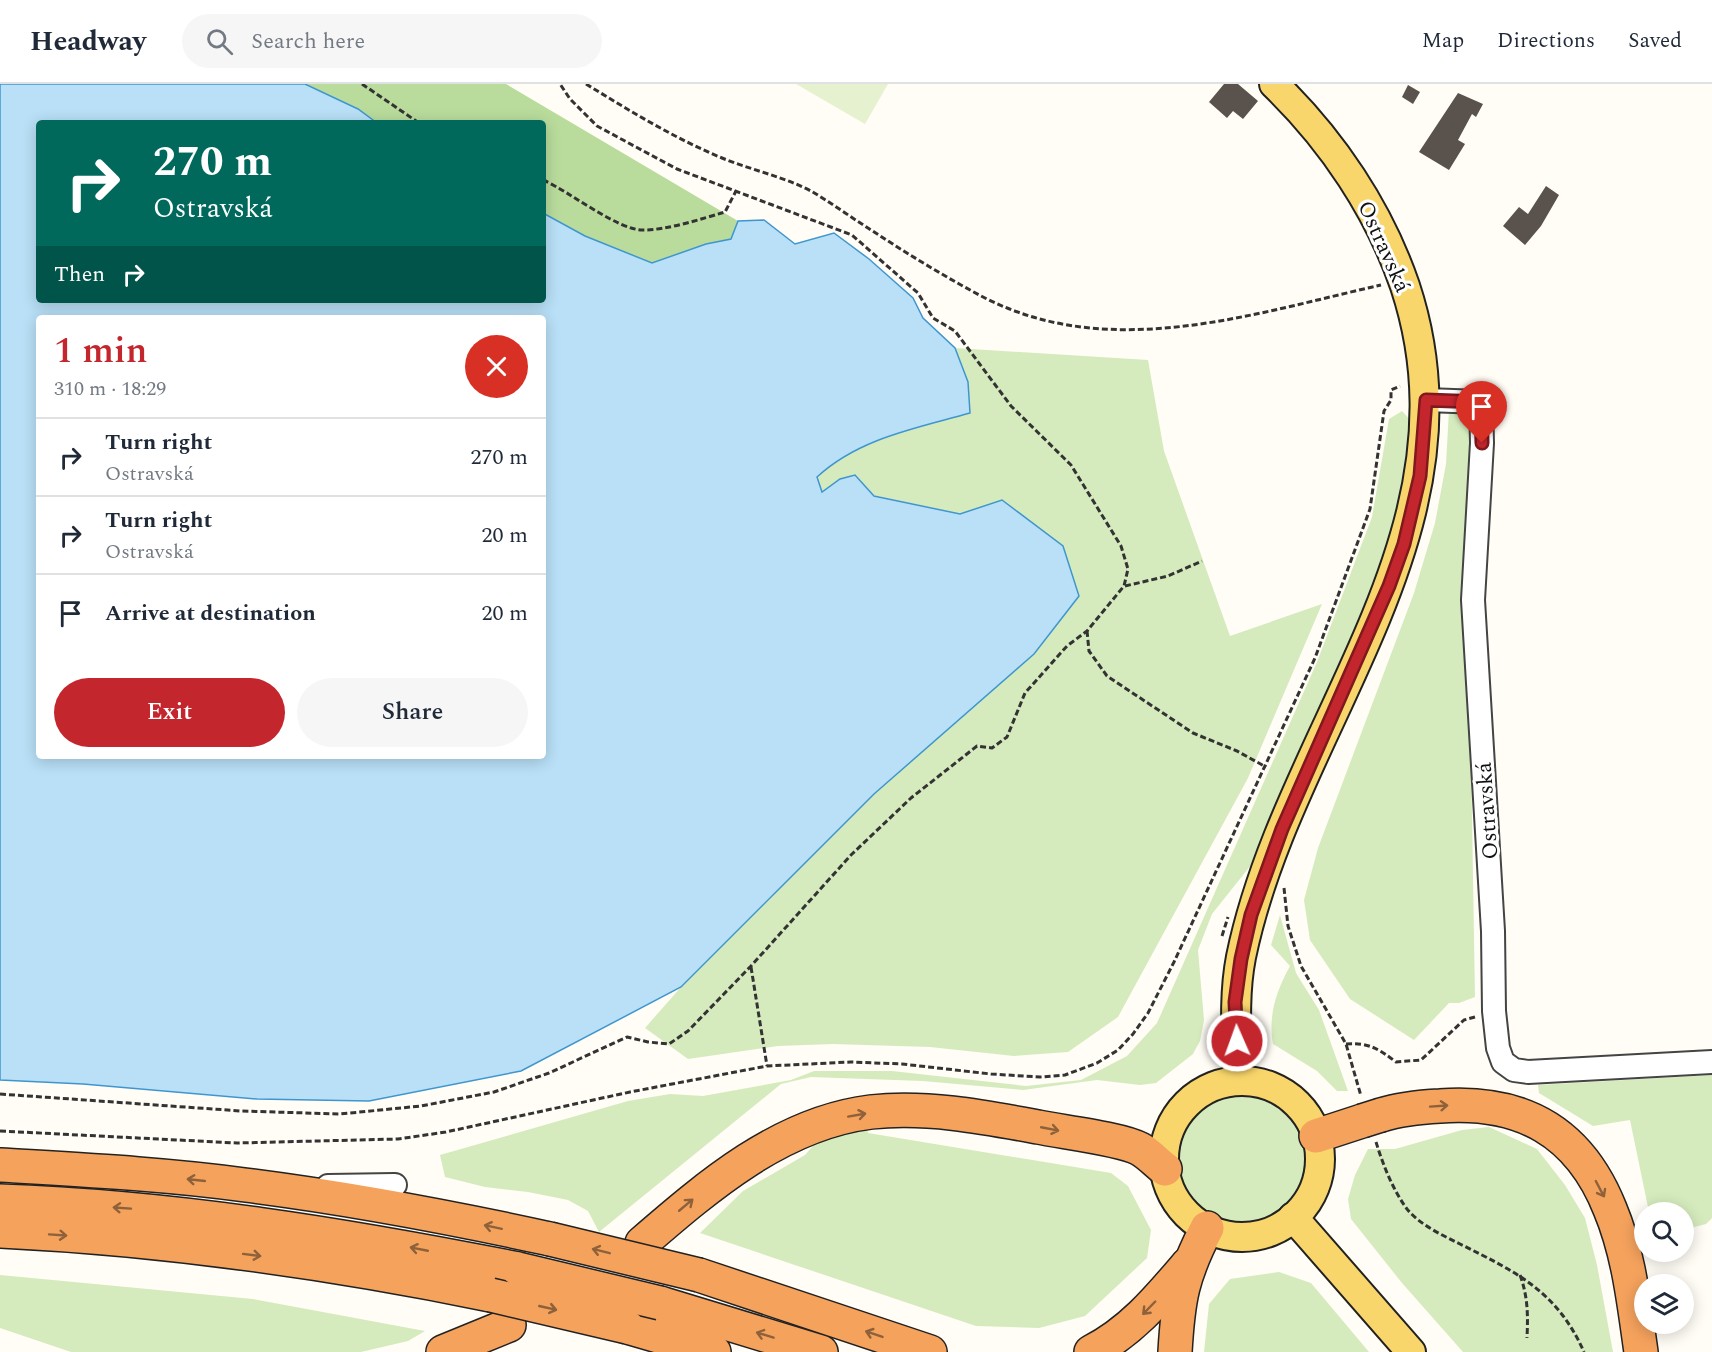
<!DOCTYPE html>
<html lang="en">
<head>
<meta charset="utf-8">
<style>
  :root { --surface:#fff; --page:#f6f6f7; --text:#1f2937; --muted:#747a83; --line:#e0e1e3; --accent:#c4262e }
  body { margin:0; font-family:Spectral,serif; background:var(--page); color:var(--text); height:100vh; display:flex; flex-direction:column; font-size:22px; white-space:nowrap }
  * { box-sizing:border-box; margin:0 }
  p { font-size:20px; color:var(--muted) }
  .icon { flex:none; width:33px; height:33px; fill:none; stroke:currentColor; stroke-width:2; stroke-linecap:round; stroke-linejoin:round }
  .map { position:relative; flex:1; overflow:hidden }
  .side { position:absolute; left:36px; top:231px; width:510px; height:444px; display:flex; flex-direction:column; background:var(--surface); border-radius:6px; box-shadow:0 3px 15px #0003 }
  .side>* { flex:none }
  .banner { position:absolute; left:36px; top:36px; width:510px; height:183px; border-radius:6px; box-shadow:0 3px 15px #0003; background:#00695c; color:#fff; overflow:hidden }
  .tools { position:absolute; left:1634px; top:1118px; display:grid; gap:12px }
  .tools a { display:grid; place-items:center; width:60px; height:60px; border-radius:50%; background:var(--surface); box-shadow:0 3px 15px #0003; font-size:30px }
  .pin { position:absolute; display:grid; place-items:center; width:51px; height:51px; color:#fff; margin:-62px -26px; border-radius:50% 50% 50% 0; rotate:-45deg; box-shadow:0 0 6px #0007 }
  .pin .icon { rotate:45deg }
  .me { position:absolute; width:66px; margin:-33px; rotate:358deg; stroke-linejoin:round; filter:drop-shadow(0 0 4px #0008) }
  .turn { display:flex; align-items:center; gap:21px; height:126px; padding:0 18px; font-size:27px }
  .turn .icon { width:78px; height:78px; stroke-width:2.5 }
  .turn b { display:block; font-size:42px; line-height:51px }
  .then { display:flex; align-items:center; height:57px; padding:0 18px; background:#0003; gap:12px; font-size:22px }
  .round { display:grid; place-items:center; flex:none; width:63px; height:63px; border-radius:32px; background:var(--page) }
  .headline { display:flex; align-items:center; justify-content:space-between; height:102px; padding:0 18px }
  h1 { font-size:36px; font-weight:600; line-height:45px; color:var(--accent) }
  .action { display:flex; gap:12px; margin-top:auto; padding:12px 18px }
  .action a { flex:1; height:69px; border-radius:36px; background:var(--accent); color:#fff; font-size:24px; font-weight:600; line-height:69px; text-align:center }
  .action a+a { background:var(--page); color:var(--text) }
  ul { padding:0; list-style:none }
  li { display:flex; align-items:center; gap:18px; height:78px; padding:0 18px; border-top:2px solid var(--line) }
  li div { flex:1 }
  li b { display:block; font-size:22px }
  li em { font-style:normal }
  header { display:flex; align-items:center; gap:36px; box-sizing:border-box; height:84px; padding:0 30px; background:var(--surface); border-bottom:2px solid var(--line) }
  header strong { font-size:28px }
  nav { display:flex; gap:33px; margin-inline-start:auto; font-size:21px }
  .search { width:420px; height:54px; background:var(--page); display:flex; align-items:center; gap:15px; box-sizing:border-box; padding:0 21px; border-radius:33px; color:var(--muted); font-size:22px }
  .map>svg:first-child { display:block }
  .green { fill:#d5ebbd }
  .forest { fill:#b9dc9c }
  .pitch { fill:#e6f2cf }
  .water { fill:#b9e0f7; stroke:#3f96cf; stroke-width:1.5; fill-rule:evenodd }
  .building { fill:#5a524d }
  .lines { fill:none; stroke-linecap:round; stroke-linejoin:round }
  .minor-casing { stroke:#444; stroke-width:26 }
  .major-casing { stroke:#222; stroke-width:32 }
  .highway-casing { stroke:#222; stroke-width:36 }
  .path { stroke:#333; stroke-width:3; stroke-dasharray:6 3; stroke-linecap:butt }
  .minor { stroke:#fff; stroke-width:22 }
  .major { stroke:#f9d66b; stroke-width:28 }
  .highway { stroke:#f5a25d; stroke-width:33 }
  .highway-bridge-casing { stroke:#222; stroke-width:36; stroke-linecap:butt }
  .highway-bridge { stroke:#f5a25d; stroke-width:33 }
  .oneway { stroke:#8e613b }
  .route-casing { stroke:#7f191e; stroke-width:15 }
  .route { stroke:#c4262e; stroke-width:10 }
  .labels { text-anchor:middle; stroke-width:6; stroke-linejoin:round; paint-order:stroke }
  .street-label { font-size:22px; fill:#111; stroke:#fff }
</style>
</head>
<body>
<header>
<strong>Headway</strong>
<div class="search"><svg class="icon" aria-label="search" viewBox="0 0 24 24"><circle cx="10" cy="10" r="6"/><path d="M15 15l6 6"/></svg>Search here</div>
<nav><a>Map</a><a>Directions</a><a>Saved</a></nav>
</header>
<div class="map">
<svg width="1712" height="1268" viewBox="0 0 1712 1268">
  <rect width="100%" height="100%" fill="#fffdf5"/>
  <!-- green -->
  <g class="green">
    <path d="M955,264L1148,276L1164,367L1230,552L1322,520L1248,694L1118,933L1068,968L1014,972L930,963L833,960L778,962L688,975L645,944L681,903L874,710L1034,570L1002,416L960,430L873,411L855,391L840,395L822,409L817,393C859,354 916,344 970,329L968,298Z"/>
    <path d="M1461,325L1469,331L1474,344L1468,411L1463,522L1471,673L1475,913L1459,919H1449L1414,956L1350,915L1310,856L1304,816L1318,764L1414,509L1435,439L1446,380L1449,326Z"/>
    <path d="M1402,327L1413,339L1397,447L1333,603L1251,781L1212,830L1198,866L1204,936L1200,957L1193,970L1156,999L1140,1001L1097,996L1023,1006L923,997L811,993L781,1000L599,1148L588,1127L568,1116L528,1108L485,1103L445,1093L440,1071L628,1017L670,1010L703,1012L791,996L814,987H892L1026,1002L1081,996L1127,972L1157,939L1317,578L1372,433L1389,335Z"/>
    <path d="M1280,831L1296,889L1319,926L1348,1007H1337L1317,987L1273,960C1268,931 1276,908 1290,882L1271,861Z"/>
    <path d="M1712,991V1134L1706,1140L1683,1146V1128H1649L1630,1036L1593,1042L1539,1009L1538,1001Z"/>
    <circle cx="1244" cy="1075" r="68"/>
    <path d="M866,1037L868,1049L1111,1089L1128,1102L1151,1146L1147,1174L1085,1232L1039,1244L976,1242L700,1149L743,1107L805,1071L827,1046Z"/>
    <path d="M1489,1043L1537,1065L1565,1101L1585,1134L1597,1181L1613,1268H1463L1402,1199L1351,1135L1348,1115L1355,1091L1368,1065H1395L1462,1046Z"/>
    <path d="M1279,1188L1311,1199L1369,1268H1204L1209,1220L1230,1195Z"/>
    <path d="M0,1191L253,1215L425,1247L408,1257L361,1268H71L0,1244Z"/>
  </g>
  <!-- forest -->
  <path class="forest" d="M305,0H506L738,137L731,155L706,160L652,179L585,152L543,129V39H378L358,25Z"/>
  <!-- pitch -->
  <path class="pitch" d="M796,0H888L865,40Z"/>
  <!-- water -->
  <path class="water" d="M0,0H305L358,25L377,39H39V216H543V129L585,152L652,179L706,160L731,155L738,137L764,136L795,160L834,149L869,175L913,214L923,234L955,264L968,298L970,329C917,344 859,354 817,393L822,408L840,395L855,391L874,412L960,430L1002,416L1063,462L1079,512L1034,570L874,710L681,903L521,987L369,1017L257,1015L83,1000L0,996ZM39,234H543V672H39Z"/>
  <!-- building -->
  <g class="building">
    <path d="M1224,0H1238L1258,17L1243,35L1233,27L1227,34L1209,18Z"/>
    <path d="M1408,1L1420,8L1413,20L1402,13Z"/>
    <path d="M1458,9L1483,20L1476,33L1472,30L1458,56L1465,60L1449,86L1419,68Z"/>
    <path d="M1546,102L1559,111L1541,142L1525,161L1503,142L1519,123L1528,130Z"/>
  </g>
  <g class="lines">
    <!-- minor casing -->
    <g class="minor-casing">
      <g id="minor">
        <path d="M1426,316L1481,318L1482,359L1473,516L1493,847L1494,927L1498,964L1503,978L1514,986L1528,988L1712,978"/>
        <path d="M328,1102L395,1101"/>
      </g>
    </g>
    <!-- major casing -->
    <g class="major-casing">
      <g id="major">
        <path d="M1238,997C1237,955 1233,914 1241,873C1288,643 1487,450 1405,202C1379,126 1332,56 1274,0"/>
        <circle cx="1242" cy="1075" r="78"/>
        <path d="M1293,1133L1411,1268"/>
      </g>
    </g>
    <!-- highway casing -->
    <g class="highway-casing">
      <g id="highway">
        <path d="M1381,1031C1400,1025 1420,1023 1440,1022C1521,1016 1579,1047 1610,1125C1629,1170 1634,1220 1641,1268"/>
        <path d="M1316,1052L1362,1037"/>
        <path d="M0,1081C82,1086 164,1090 245,1101C348,1114 449,1133 550,1155"/>
        <path d="M0,1117C175,1123 347,1151 518,1185"/>
        <path d="M0,1147C165,1155 329,1178 491,1211"/>
        <path d="M642,1159C708,1102 781,1039 871,1028C927,1022 984,1033 1038,1043C1062,1048 1122,1055 1140,1065C1149,1070 1157,1079 1165,1085"/>
        <path d="M699,1191L930,1268"/>
        <path d="M660,1219L821,1268"/>
        <path d="M627,1243L714,1268"/>
        <path d="M443,1268L509,1241"/>
        <path d="M1091,1268C1131,1248 1159,1214 1188,1180"/>
        <path d="M1175,1268C1178,1215 1182,1192 1207,1144"/>
      </g>
    </g>
    <!-- path -->
    <g class="path">
      <path d="M362,0L419,39"/>
      <path d="M586,0C630,27 674,54 722,74C751,86 782,92 811,107C830,118 849,132 868,144C906,169 945,193 985,214C1111,278 1252,230 1381,201"/>
      <path d="M543,96C569,107 617,146 643,146C668,146 701,135 725,128L736,107"/>
      <path d="M1125,502L1168,492L1202,477"/>
      <path d="M1087,547L1089,567L1107,592L1193,649L1237,667L1266,683"/>
      <path d="M1284,804L1288,842L1301,882L1346,960L1361,1012"/>
      <path d="M1222,852L1228,833"/>
      <path d="M751,883L767,982"/>
      <path d="M1346,960C1368,958 1379,965 1396,978L1421,976L1464,936L1475,933"/>
      <path d="M0,1010L241,1027L340,1030L421,1022L494,1008L549,989L627,953L648,958L669,960L688,947L751,882L851,771L911,714L977,662L992,664L1007,653L1025,609L1067,562L1087,547L1124,502L1128,485L1121,462L1071,381L1011,322L955,247L933,234L918,209L852,151L677,85L597,42L570,15L560,0"/>
      <path d="M0,1047L237,1059L398,1055L446,1048L630,1008L767,982L851,978L902,980L991,990L1040,993L1065,991L1097,979L1118,966L1133,950L1148,929L1174,878L1315,574L1370,425L1384,327L1391,316V306L1400,302"/>
      <path d="M1376,1058C1383,1081 1393,1106 1407,1125C1420,1141 1442,1151 1460,1160C1516,1188 1557,1207 1584,1268"/>
      <path d="M1520,1191C1528,1213 1528,1231 1527,1254"/>
    </g>
    <!-- minor -->
    <use href="#minor" class="minor"/>
    <!-- major -->
    <use href="#major" class="major"/>
    <!-- highway -->
    <use href="#highway" class="highway"/>
    <!-- highway-bridge casing -->
    <g class="highway-bridge-casing">
      <g id="highway-bridge">
        <path d="M1362,1037L1381,1031"/>
        <path d="M550,1155L699,1191"/>
        <path d="M518,1185L660,1219"/>
        <path d="M491,1211L627,1243"/>
      </g>
    </g>
    <!-- highway-bridge -->
    <use href="#highway-bridge" class="highway-bridge"/>
  </g>
  <!-- one-way arrows -->
  <defs><path id="oneway-shaft" d="M-6 0H5M1.5-3L5.5 0L1.5 3" fill="none" stroke-width="1.6" stroke-linecap="round" stroke-linejoin="round" transform="scale(1.5)"/></defs>
  <g class="oneway">
    <use href="#oneway-shaft" transform="translate(1439 1022) rotate(-4)"/>
    <use href="#oneway-shaft" transform="translate(857 1031) rotate(-10)"/>
    <use href="#oneway-shaft" transform="translate(1050 1045) rotate(11)"/>
    <use href="#oneway-shaft" transform="translate(196 1096) rotate(-174)"/>
    <use href="#oneway-shaft" transform="translate(1600 1105) rotate(62)"/>
    <use href="#oneway-shaft" transform="translate(686 1121) rotate(-40)"/>
    <use href="#oneway-shaft" transform="translate(122 1124) rotate(-176)"/>
    <use href="#oneway-shaft" transform="translate(493 1143) rotate(-168)"/>
    <use href="#oneway-shaft" transform="translate(58 1151) rotate(4)"/>
    <use href="#oneway-shaft" transform="translate(419 1165) rotate(-169)"/>
    <use href="#oneway-shaft" transform="translate(601 1167) rotate(-166)"/>
    <use href="#oneway-shaft" transform="translate(252 1171) rotate(7)"/>
    <use href="#oneway-shaft" transform="translate(548 1224) rotate(13)"/>
    <use href="#oneway-shaft" transform="translate(1149 1224) rotate(134)"/>
    <use href="#oneway-shaft" transform="translate(874 1250) rotate(-161)"/>
    <use href="#oneway-shaft" transform="translate(765 1251) rotate(-163)"/>
  </g>
  <g class="lines">
    <!-- route casing -->
    <g class="route-casing">
      <path id="route" d="M1237,957L1235,918L1241,875L1251,831L1282,745L1389,502L1404,460L1420,392L1426,316L1481,318L1482,359"/>
    </g>
    <!-- route -->
    <use href="#route" class="route"/>
  </g>
  <g class="labels">
    <!-- street labels -->
    <g class="street-label">
      <text transform="translate(1385 162) rotate(66)" y="8">Ostravská</text>
      <text transform="translate(1486 727) rotate(-94)" y="8">Ostravská</text>
    </g>
  </g>
</svg>
<div class="tools">
<a><svg class="icon" aria-label="search" viewBox="0 0 24 24"><circle cx="10" cy="10" r="6"/><path d="M15 15l6 6"/></svg></a>
<a><svg class="icon" aria-label="layers" viewBox="0 0 24 24"><path d="M12 4l9 5-9 5-9-5zM3 14l9 5 9-5"/></svg></a>
</div>
<div class="pin" style="left:1482px;top:359px;background:#d93025"><svg class="icon" aria-label="arrive" viewBox="0 0 24 24"><path d="M6 21V4h12l-3 4 3 4H6"/></svg></div>
<svg class="me" style="left:1237px;top:957px" viewBox="-20 -20 40 40"><circle r="17" fill="#c4262e" stroke="#fff" stroke-width="3"/><path d="M0-11L8 9 0 5-8 9z" fill="#fff"/></svg>
<div class="banner">
<div class="turn"><svg class="icon" aria-label="right" viewBox="0 0 24 24"><path d="M7 20v-9h11M14 6l5 5-5 5"/></svg><div><b>270 m</b>Ostravská</div></div>
<div class="then">Then<svg class="icon" aria-label="right" viewBox="0 0 24 24"><path d="M7 20v-9h11M14 6l5 5-5 5"/></svg></div>
</div>
<section class="side">
<div class="headline"><div><h1>1 min</h1><p>310 m · 18:29</p></div><a class="round" style="background:#d93025;color:#fff"><svg class="icon" aria-label="close" viewBox="0 0 24 24"><path d="M6 6l12 12M18 6L6 18"/></svg></a></div>
<ul>
<li><svg class="icon" aria-label="right" viewBox="0 0 24 24"><path d="M7 20v-9h11M14 6l5 5-5 5"/></svg><div><b>Turn right</b><p>Ostravská</p></div><em>270 m</em></li>
<li><svg class="icon" aria-label="right" viewBox="0 0 24 24"><path d="M7 20v-9h11M14 6l5 5-5 5"/></svg><div><b>Turn right</b><p>Ostravská</p></div><em>20 m</em></li>
<li><svg class="icon" aria-label="arrive" viewBox="0 0 24 24"><path d="M6 21V4h12l-3 4 3 4H6"/></svg><div><b>Arrive at destination</b></div><em>20 m</em></li>
</ul>
<div class="action"><a>Exit</a><a>Share</a></div>
</section>
</div>
</body>
</html>
